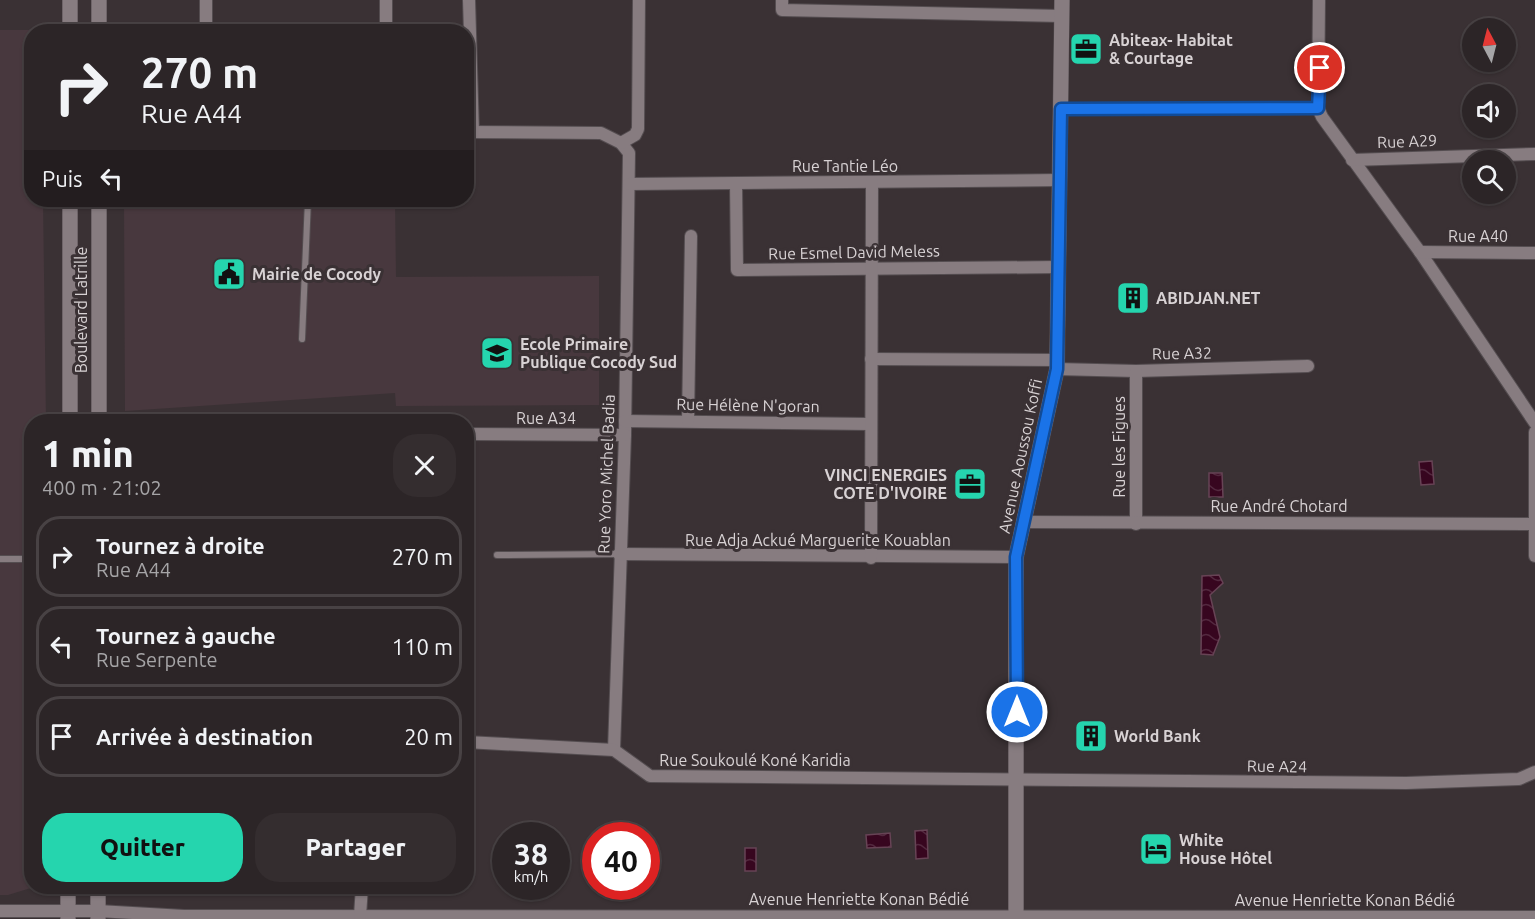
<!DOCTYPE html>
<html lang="fr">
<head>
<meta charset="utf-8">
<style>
  :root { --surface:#2c2527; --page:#342d2f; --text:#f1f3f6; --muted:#a6a5a7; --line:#484244; --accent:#25d5ae }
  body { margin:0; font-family:Ubuntu,sans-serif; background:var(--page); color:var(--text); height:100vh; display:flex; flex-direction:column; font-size:22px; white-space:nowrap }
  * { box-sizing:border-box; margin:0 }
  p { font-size:20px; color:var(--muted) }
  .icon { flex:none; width:33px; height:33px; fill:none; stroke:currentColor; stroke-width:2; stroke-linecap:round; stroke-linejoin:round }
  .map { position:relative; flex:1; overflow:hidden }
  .side { position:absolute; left:24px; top:414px; width:450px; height:480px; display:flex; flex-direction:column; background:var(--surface); border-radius:24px; box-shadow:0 2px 4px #0004,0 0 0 2px var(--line) }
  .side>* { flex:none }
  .hud { position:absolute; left:24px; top:24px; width:450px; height:183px; border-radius:24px; box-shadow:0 2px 4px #0004,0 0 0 2px var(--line); background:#2c2527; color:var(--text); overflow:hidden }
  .needle { width:39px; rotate:353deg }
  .fabs { position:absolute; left:1462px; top:18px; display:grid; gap:12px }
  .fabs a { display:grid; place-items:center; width:54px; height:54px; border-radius:50%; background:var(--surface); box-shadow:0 2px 4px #0004,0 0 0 2px var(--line); font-size:30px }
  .speed { position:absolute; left:492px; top:822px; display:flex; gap:12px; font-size:30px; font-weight:700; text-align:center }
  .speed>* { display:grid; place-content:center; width:78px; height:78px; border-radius:50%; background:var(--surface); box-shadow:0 2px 4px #0004,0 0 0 2px var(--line); line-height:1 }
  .speed small { font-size:15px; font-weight:400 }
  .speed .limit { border:9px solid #d22; background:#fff; color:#111 }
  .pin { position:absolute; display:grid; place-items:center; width:51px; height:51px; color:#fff; margin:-26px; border:3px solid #fff; border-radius:50%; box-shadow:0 2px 6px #0007 }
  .me { position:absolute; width:66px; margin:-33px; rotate:0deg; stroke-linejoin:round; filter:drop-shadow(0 0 4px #0008) }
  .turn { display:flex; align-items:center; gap:21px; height:126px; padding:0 18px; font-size:27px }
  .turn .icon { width:78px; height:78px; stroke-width:2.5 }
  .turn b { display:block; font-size:42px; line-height:51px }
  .then { display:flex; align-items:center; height:57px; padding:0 18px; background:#0003; gap:12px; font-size:22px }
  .round { display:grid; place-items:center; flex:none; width:63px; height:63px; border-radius:24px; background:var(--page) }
  .headline { display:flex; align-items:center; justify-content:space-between; height:102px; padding:0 18px }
  h1 { font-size:36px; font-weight:800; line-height:45px }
  .action { display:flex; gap:12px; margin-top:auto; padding:12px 18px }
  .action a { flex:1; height:69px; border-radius:24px; background:var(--accent); color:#111; font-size:24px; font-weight:800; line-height:69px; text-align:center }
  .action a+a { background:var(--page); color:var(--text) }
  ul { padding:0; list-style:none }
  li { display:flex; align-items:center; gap:18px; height:81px; margin:0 12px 9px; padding:0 6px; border:3px solid var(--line); border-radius:24px }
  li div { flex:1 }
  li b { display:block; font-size:22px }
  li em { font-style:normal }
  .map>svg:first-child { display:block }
  .built { fill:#48383e }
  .water { fill:url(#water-waves); stroke:#674355; stroke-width:1.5 }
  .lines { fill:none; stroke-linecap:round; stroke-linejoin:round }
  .service-casing { stroke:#544d50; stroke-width:8 }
  .minor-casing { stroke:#544d50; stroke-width:14 }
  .tertiary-casing { stroke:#544d50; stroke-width:16 }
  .service { stroke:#877c80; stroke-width:6 }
  .minor { stroke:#877c80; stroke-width:12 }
  .tertiary { stroke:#877c80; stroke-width:15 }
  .route-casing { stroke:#114b97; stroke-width:15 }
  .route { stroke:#1a73e8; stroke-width:10 }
  .labels { text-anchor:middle; stroke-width:6; stroke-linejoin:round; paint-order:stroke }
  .poi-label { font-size:16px; font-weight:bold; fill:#d8d2d4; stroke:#3a3134; text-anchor:start }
  .street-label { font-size:16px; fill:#d8d2d4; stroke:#3a3134 }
</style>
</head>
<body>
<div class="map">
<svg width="1535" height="919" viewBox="0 0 1535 919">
  <defs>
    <pattern id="water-waves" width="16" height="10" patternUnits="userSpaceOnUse" patternTransform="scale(1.5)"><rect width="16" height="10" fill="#37061f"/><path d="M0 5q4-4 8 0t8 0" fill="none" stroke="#53293f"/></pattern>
  </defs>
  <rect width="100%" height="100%" fill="#3a3134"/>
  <!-- built -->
  <g class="built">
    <path d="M0,30H41L32,32V200H43L46,421L32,422V886L34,887L8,895H0Z"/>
    <path d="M124,200H395L396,277L599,276V405L396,406L395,393L125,411Z"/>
  </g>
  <!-- water -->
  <g class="water">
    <path d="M1432,461L1434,484L1421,485L1419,462Z"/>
    <path d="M1209,473H1222L1223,497H1209Z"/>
    <path d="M1219,575L1223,583L1210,595L1220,637L1213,655L1201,654L1202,576Z"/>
    <path d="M927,830L928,858L916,859L915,831Z"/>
    <path d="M890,833L891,847L867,848L866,835Z"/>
    <rect x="745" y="848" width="11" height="23"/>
  </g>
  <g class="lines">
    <!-- service casing -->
    <g class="service-casing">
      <g id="service">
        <path d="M302,339L308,200"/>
        <path d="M497,555L619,554"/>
        <path d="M0,559H32"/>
      </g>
    </g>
    <!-- minor casing -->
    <g class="minor-casing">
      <g id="minor">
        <path d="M469,0L473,132"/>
        <path d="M782,0V10L1061,16"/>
        <path d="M1319,0L1318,108L1322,117L1420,252L1535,423"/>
        <path d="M206,32V0"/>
        <path d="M386,32V0"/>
        <path d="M1061,109L1318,108"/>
        <path d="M466,132L601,133L621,143L629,153L625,435L614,750"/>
        <path d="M621,143L635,135L638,129L639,0"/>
        <path d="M1352,160L1535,154"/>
        <path d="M736,183L737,270L1058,267"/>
        <path d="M629,184L1060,180"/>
        <path d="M1420,252L1535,253"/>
        <path d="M871,359L1056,360"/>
        <path d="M1057,369L1136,371L1308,366"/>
        <path d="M1136,371V524"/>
        <path d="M625,421L870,424"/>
        <path d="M688,421L691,236"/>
        <path d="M1535,432V556"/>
        <path d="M466,434L625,435"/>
        <path d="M1024,522L1534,524"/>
        <path d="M619,554L1016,557"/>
        <path d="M871,558L872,182"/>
        <path d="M466,742L614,750L650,776L1406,783L1519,779L1535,772"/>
        <path d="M0,911H98L184,916L1535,917"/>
        <path d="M360,916L362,886"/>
      </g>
    </g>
    <!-- tertiary casing -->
    <g class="tertiary-casing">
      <g id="tertiary">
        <path d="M70,32V0"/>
        <path d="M99,32V0"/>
        <path d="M70,422V200"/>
        <path d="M99,422V200"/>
        <path d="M68,919V886"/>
        <path d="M98,919V886"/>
        <path d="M1016,919V557L1057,369L1062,0"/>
      </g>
    </g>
    <!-- service -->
    <use href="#service" class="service"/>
    <!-- minor -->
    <use href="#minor" class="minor"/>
    <!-- tertiary -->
    <use href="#tertiary" class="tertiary"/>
  </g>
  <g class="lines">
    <!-- route casing -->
    <g class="route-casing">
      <path id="route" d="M1017,712L1016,557L1057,369L1061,109L1318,108L1320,68"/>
    </g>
    <!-- route -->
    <use href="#route" class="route"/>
  </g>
  <!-- icons -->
  <defs>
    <g id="office-square" transform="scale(1.725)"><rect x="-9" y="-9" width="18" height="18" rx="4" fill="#25d5ae" stroke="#3a3134"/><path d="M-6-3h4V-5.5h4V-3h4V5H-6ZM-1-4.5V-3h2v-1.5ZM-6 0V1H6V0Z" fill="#111"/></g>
    <g id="civic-square" transform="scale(1.725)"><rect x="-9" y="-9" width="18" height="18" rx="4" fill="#25d5ae" stroke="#3a3134"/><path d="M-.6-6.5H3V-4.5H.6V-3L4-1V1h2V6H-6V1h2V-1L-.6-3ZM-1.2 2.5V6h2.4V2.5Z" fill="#111"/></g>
    <g id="building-square" transform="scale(1.725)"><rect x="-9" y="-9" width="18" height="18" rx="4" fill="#25d5ae" stroke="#3a3134"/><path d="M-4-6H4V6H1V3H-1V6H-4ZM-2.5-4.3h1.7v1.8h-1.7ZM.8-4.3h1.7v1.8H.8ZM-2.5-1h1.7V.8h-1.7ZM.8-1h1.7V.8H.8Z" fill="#111"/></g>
    <g id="school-square" transform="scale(1.725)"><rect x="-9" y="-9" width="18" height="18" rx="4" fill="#25d5ae" stroke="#3a3134"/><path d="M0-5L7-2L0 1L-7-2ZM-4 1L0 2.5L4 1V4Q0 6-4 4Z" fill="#111"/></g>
    <g id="hotel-square" transform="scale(1.725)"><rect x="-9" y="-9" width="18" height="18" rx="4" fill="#25d5ae" stroke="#3a3134"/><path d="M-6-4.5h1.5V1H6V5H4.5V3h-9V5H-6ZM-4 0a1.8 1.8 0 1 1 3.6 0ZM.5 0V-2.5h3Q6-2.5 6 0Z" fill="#111"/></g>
  </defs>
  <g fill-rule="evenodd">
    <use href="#office-square" x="1086" y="49"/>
    <use href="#civic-square" x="229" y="274"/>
    <use href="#building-square" x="1133" y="298"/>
    <use href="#school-square" x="497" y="353"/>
    <use href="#office-square" x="970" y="484"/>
    <use href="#building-square" x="1091" y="736"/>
    <use href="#hotel-square" x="1156" y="849"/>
  </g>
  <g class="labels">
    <!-- poi labels -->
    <g class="poi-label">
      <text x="1109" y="46">Abiteax- Habitat<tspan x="1109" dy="18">&amp; Courtage</tspan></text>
      <text x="252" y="280">Mairie de Cocody</text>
      <text x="1156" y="304">ABIDJAN.NET</text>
      <text x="520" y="350">Ecole Primaire<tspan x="520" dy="18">Publique Cocody Sud</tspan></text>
      <text x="947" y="481" text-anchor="end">VINCI ENERGIES<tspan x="947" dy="18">COTE D'IVOIRE</tspan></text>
      <text x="1114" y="742">World Bank</text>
      <text x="1179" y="846">White<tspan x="1179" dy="18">House Hôtel</tspan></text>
    </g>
    <!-- street labels -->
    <g class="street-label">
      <text transform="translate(1407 141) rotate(-2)" y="6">Rue A29</text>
      <text x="845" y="172">Rue Tantie Léo</text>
      <text x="1478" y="242">Rue A40</text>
      <text transform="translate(854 252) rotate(-1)" y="6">Rue Esmel David Meless</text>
      <text transform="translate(81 310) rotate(-90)" y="6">Boulevard Latrille</text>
      <text transform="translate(1182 353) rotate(-1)" y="6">Rue A32</text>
      <text transform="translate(748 405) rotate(1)" y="6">Rue Hélène N'goran</text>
      <text x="546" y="424">Rue A34</text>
      <text transform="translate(1119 447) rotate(-90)" y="6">Rue les Figues</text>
      <text transform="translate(1020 456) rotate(-78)" y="6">Avenue Aoussou Koffi</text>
      <text transform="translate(606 474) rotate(-88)" y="6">Rue Yoro Michel Badia</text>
      <text x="1279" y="512">Rue André Chotard</text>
      <text x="818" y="546">Rue Adja Ackué Marguerite Kouablan</text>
      <text x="755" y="766">Rue Soukoulé Koné Karidia</text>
      <text transform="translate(1277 766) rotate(1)" y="6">Rue A24</text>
      <text x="859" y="905">Avenue Henriette Konan Bédié</text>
      <text x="1345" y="906">Avenue Henriette Konan Bédié</text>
    </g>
  </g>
</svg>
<div class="fabs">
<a><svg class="needle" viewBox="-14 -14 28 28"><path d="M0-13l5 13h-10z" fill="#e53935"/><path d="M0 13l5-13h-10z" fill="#a6a5a7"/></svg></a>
<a><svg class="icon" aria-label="sound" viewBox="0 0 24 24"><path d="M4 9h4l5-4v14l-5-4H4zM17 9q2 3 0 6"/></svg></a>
<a><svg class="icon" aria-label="search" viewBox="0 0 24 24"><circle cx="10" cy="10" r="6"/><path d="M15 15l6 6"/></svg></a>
</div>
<div class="speed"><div>38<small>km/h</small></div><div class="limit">40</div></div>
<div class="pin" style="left:1320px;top:68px;background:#d93025"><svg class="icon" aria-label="arrive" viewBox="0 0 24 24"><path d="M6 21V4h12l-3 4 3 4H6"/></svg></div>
<svg class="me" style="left:1017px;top:712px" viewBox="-20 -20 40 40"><circle r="17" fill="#1a73e8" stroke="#fff" stroke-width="3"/><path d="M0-11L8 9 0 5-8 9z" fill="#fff"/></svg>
<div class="hud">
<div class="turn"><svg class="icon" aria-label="right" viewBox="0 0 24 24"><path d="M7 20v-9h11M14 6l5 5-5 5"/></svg><div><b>270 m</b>Rue A44</div></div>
<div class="then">Puis<svg class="icon" aria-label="left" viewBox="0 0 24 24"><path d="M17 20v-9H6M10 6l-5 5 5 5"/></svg></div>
</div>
<section class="side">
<div class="headline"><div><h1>1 min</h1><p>400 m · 21:02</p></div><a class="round"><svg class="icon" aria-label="close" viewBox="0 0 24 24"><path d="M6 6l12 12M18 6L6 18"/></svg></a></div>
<ul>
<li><svg class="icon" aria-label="right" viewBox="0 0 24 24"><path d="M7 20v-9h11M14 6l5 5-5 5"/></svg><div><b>Tournez à droite</b><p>Rue A44</p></div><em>270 m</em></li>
<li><svg class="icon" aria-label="left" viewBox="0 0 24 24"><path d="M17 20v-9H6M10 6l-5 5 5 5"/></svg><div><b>Tournez à gauche</b><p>Rue Serpente</p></div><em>110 m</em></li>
<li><svg class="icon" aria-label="arrive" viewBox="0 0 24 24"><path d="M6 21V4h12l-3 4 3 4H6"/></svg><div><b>Arrivée à destination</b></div><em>20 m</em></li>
</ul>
<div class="action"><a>Quitter</a><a>Partager</a></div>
</section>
</div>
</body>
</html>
